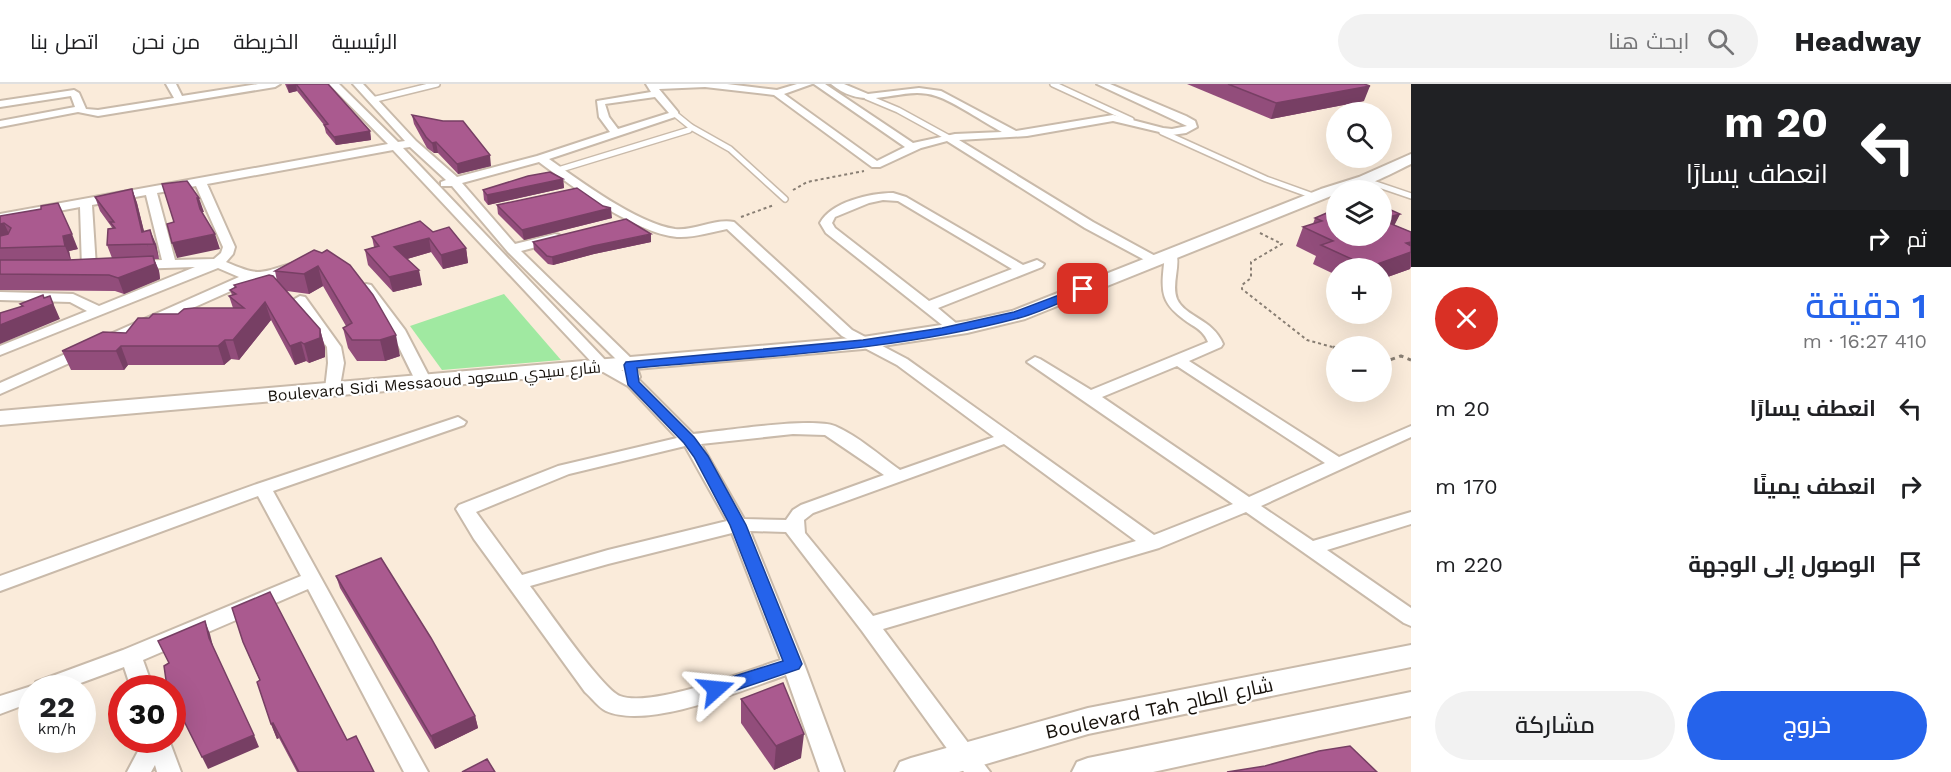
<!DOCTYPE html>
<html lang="ar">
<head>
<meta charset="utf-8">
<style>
  :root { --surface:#fff; --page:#f2f2f2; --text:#202124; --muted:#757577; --line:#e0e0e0; --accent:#2563eb }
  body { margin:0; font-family:"Work Sans",Cairo,sans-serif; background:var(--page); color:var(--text); direction:rtl; height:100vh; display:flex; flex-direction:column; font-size:22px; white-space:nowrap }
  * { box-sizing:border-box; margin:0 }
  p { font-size:20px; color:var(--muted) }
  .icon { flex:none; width:33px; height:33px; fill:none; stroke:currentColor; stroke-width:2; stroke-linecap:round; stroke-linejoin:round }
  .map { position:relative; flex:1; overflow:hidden; direction:ltr }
  .sheet { display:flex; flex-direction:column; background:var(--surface); width:540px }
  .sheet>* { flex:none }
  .top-card { background:#202124; color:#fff; overflow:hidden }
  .controls { position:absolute; left:1326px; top:18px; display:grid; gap:12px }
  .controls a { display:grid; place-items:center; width:66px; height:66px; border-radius:50%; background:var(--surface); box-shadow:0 6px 24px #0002; font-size:30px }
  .speed { position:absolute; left:18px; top:591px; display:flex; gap:12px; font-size:30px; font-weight:700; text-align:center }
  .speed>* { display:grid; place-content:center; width:78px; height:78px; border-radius:50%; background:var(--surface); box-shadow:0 6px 24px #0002; line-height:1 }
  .speed small { font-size:15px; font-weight:400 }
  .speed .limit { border:9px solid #d22; background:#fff; color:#111 }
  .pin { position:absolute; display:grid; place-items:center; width:51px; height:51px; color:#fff; margin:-26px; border-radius:12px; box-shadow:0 3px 9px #0006 }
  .me { position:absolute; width:66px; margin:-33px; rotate:72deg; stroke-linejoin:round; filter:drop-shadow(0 0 4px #0008) }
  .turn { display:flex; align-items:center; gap:21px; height:126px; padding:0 24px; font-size:27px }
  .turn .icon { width:78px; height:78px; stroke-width:2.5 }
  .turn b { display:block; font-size:42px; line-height:51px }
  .then { display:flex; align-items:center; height:57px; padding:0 24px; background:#0003; gap:12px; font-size:22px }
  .round { display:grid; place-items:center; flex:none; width:63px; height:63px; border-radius:32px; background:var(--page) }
  .head { display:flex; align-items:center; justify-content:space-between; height:102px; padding:0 24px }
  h1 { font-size:36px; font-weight:600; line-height:45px; color:var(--accent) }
  .cta { display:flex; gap:12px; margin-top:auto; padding:12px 24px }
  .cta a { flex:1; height:69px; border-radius:36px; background:var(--accent); color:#fff; font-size:24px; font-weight:600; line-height:69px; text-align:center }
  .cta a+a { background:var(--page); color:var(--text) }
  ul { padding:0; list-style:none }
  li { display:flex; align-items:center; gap:18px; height:78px; padding:0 24px }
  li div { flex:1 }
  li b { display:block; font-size:22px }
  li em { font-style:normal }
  header { display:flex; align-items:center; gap:36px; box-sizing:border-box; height:84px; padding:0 30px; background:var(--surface); border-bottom:2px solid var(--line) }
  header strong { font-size:28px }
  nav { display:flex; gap:33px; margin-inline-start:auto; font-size:21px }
  .search { width:420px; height:54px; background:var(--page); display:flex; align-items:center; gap:15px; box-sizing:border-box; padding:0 21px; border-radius:33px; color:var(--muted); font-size:22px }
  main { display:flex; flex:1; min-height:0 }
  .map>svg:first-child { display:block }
  .green { fill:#a0e9a1 }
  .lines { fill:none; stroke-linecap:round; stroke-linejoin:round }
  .lane-casing { stroke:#c9baaa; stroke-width:8 }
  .street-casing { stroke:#c9baaa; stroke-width:4 }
  .secondary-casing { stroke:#c9baaa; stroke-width:4 }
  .path-far1 { stroke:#887e73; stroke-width:2; stroke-dasharray:3 3; stroke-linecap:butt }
  .path { stroke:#887e73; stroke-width:3; stroke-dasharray:4.5 4.5; stroke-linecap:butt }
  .lane { stroke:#fff; stroke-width:5 }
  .street { fill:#fff; fill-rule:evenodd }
  .secondary { fill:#fff; fill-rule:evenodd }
  .wall { fill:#924d7b }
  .shaded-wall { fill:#773f64 }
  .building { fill:#aa5a8f; stroke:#773f64; stroke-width:1.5 }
  .route { fill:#2563eb; stroke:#184099; stroke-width:1.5 }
  .labels { text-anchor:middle; stroke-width:4.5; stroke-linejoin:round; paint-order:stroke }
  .street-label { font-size:16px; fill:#15100a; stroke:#fff }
  .near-street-label { font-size:20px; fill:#15100a; stroke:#fff }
</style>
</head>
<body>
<header>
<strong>Headway</strong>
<div class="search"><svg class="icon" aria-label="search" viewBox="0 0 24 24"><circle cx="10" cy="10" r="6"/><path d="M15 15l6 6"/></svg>ابحث هنا</div>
<nav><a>الرئيسية</a><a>الخريطة</a><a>من نحن</a><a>اتصل بنا</a></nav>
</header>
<main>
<section class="sheet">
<div class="top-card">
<div class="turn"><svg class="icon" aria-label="left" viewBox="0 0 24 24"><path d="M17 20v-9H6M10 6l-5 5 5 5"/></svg><div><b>20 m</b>انعطف يسارًا</div></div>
<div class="then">ثم<svg class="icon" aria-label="right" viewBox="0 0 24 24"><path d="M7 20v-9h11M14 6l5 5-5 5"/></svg></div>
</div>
<div class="head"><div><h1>1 دقيقة</h1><p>410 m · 16:27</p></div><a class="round" style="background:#d93025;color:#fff"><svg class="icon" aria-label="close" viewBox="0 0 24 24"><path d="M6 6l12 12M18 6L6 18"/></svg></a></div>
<ul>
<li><svg class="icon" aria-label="left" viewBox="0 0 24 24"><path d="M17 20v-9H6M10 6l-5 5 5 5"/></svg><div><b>انعطف يسارًا</b></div><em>20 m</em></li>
<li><svg class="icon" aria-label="right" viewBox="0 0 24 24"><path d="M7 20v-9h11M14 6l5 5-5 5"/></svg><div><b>انعطف يمينًا</b></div><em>170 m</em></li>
<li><svg class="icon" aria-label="arrive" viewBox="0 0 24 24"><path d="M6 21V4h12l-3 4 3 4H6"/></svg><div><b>الوصول إلى الوجهة</b></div><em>220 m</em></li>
</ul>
<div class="cta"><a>خروج</a><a>مشاركة</a></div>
</section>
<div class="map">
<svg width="1411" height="688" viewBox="0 0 1411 688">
  <rect width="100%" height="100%" fill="#faebda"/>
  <!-- green -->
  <path class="green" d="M504,210L561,276L442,286L410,242Z"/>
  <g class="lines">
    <!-- lane casing -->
    <g class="lane-casing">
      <g id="lane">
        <path d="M1053,0L1131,36"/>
        <path d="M867,13L898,26L949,54"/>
        <path d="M372,16L437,0"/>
        <path d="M691,43L730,65L785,115"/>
        <path d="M1162,48L1266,95L1316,113"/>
        <path d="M558,86L689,46L691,43L675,30"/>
        <path d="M1364,96L1411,112"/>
      </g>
    </g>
    <!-- street casing -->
    <g class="street-casing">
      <g id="street">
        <path d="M166,0H176L182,12L258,0H280L275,3L98,32L78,28L0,43V37L75,23L71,12L0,23V17L74,6L79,9L86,25L98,26L174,14Z"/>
        <path d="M329,0H339L398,58L405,57L353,0H363L416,57L457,93L537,72L610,48L599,33L597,17L651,8L646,0H727L777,6L797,0H812L784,10L877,77L905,63L814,0H825L913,59L955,50L1002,48C983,38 955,18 936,12C900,0 869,31 831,0H844L868,10L919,4L941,7L1016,47L1113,31L1163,44L1172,45L1187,42L1097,0H1110L1186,32L1195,37L1197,43L1186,49L1172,51L1113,37L1027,52L959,56L1093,138L1159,174L1160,177L1159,180L1154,181L1085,144L947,57L921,64L880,83H872L774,11L705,3L659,5L678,28V32L549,75C580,97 638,140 675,145C694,147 716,134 734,138L852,246L907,275L1154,451L1233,420L1027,278L1035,273L1040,275L1091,306L1208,258C1205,250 1199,245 1192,241C1158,219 1161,208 1165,171L1171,167L1176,168C1181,182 1171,200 1177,215C1185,233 1213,235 1223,260L1221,263L1189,277L1339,373L1411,342V353L1261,422L1313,457L1411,428V440L1327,466L1411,524V542L1404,539L1246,428L1159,464L883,545L990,688H964L862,547L786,448L750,447L804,580L844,688H820L786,591C743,606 648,646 606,627C598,623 592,614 585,608L474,455L456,425L459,421L558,382L677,354L628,302L598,285L393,66L207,100L235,163L233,170L226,178C263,194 259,188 295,179L302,183L300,186L275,195L253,197L0,310V299L239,193L218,184L0,271V262L87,227L70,218L0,216V208L73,210L99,222L195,183L134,185L127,181L134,177L162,176L146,111L92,121L96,183L89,187L82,183L80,123L0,138V130L388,60ZM655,13L669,29L618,45L609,33L605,20ZM410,63L446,96L441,98V102H452L508,168L623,282V287L608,279L403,64ZM539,78C573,103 635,149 677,153C694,154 711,148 727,145L842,252L897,281L994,353L900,386C879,371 858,352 835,342C811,333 722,347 693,350L638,295L640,293L635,278L521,167L559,157L561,154L559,151L555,150L515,160L462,99ZM196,102L223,163L221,169L214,175L175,176L157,109ZM1177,282L1325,379L1249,413L1102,313ZM793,350L825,351L884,391L801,421L793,426L786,436L744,435L701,360ZM1004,360L1136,457L873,532L805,449L804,436L813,429ZM685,362L727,437L608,466L522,491L476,428L569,390ZM732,449L781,576C747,587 651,624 620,612C602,605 546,523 530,502L608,480Z"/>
        <path d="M893,109L906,113L1023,181L1037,176L1044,180L1042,183L938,224L963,245L961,248H951L826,149L820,139C831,118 870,109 893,109ZM883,116L898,117L1012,185L929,217L835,144L832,139L835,133L869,119Z"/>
        <path d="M366,200L371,201L405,246L432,298L429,301L424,303L416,298L391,247L359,204Z"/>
        <path d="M300,212L305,213L341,263L344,279L339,308L333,310L325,305L328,279L327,263L293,216Z"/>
        <path d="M458,333L466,338L464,341L273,407L428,688H404L308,505L143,576L153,604H131L124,583L67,604H32V618L0,630V612L35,601L36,598L123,566L301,492L258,412L0,507V492L257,400Z"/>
        <path d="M144,656H169L181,688H157L155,681L151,688H127Z"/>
      </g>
    </g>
    <!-- secondary casing -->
    <g class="secondary-casing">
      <g id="secondary">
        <path d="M1411,70V80C1388,91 1363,106 1336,106V110L1025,235L967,249L863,265L0,341V327L863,253L967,237L1012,227L1321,105L1359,93Z"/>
        <path d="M1411,561V583L1088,650L959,688H895L900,678L911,674L1088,624Z"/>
        <path d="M1411,608V632L1153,688H1072L1077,678L1088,674Z"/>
      </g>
    </g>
    <!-- path-far1 -->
    <g class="path-far1">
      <path d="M793,106L807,98L864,87"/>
      <path d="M741,133L774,121"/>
      <path d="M1260,149L1282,160L1251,178V194L1242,201V205L1307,256L1336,264"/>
    </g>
    <!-- path -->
    <g class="path">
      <path d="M1333,263L1336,264"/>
      <path d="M1382,276L1387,277L1401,272L1411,276"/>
    </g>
    <!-- lane -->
    <use href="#lane" class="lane"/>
    <!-- street -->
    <use href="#street" class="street"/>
    <!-- secondary -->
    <use href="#secondary" class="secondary"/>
  </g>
  <!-- wall -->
  <g class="wall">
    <path d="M285,0H328L370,47L371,56L336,61L326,49L324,41L297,7L289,9Z"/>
    <path d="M1187,0H1364V17L1271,35Z"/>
    <path d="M412,31L491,82L458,90L438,69H434L427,64L414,40Z"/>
    <path d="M563,95L564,104L488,121L484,116L483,106Z"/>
    <path d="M132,105L137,119L144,148L156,160L159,175H154L159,187L160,195L124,210L115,207L0,206V132L78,165L69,167L71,176L112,174L107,161L113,145L100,127L95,113Z"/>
    <path d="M497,121L603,122L612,134L524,156L498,130Z"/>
    <path d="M1400,130L1394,141L1411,148V183L1410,185L1382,195V184H1336V191L1313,180L1316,172L1296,162L1303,143L1313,140L1315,134Z"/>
    <path d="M433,148L466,164L468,179L443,185L431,168L407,175L422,201L393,208L368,181L365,166L374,163L372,153Z"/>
    <path d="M533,158H651L594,170L553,181L548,180L534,166Z"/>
    <path d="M314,166L400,272L385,277H357L348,264L343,244L346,242L323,202L309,210L287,207L320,245L325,264V273L309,279L306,277L295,281L271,236L239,276L231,275L224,281H128L124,286H71L62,267L126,249L149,234L233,224L229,212L232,211L230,206L235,204L234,201L277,197L275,187Z"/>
    <path d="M336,492L475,632L478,644L435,665L340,504Z"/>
    <path d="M243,558L347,656L374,688H297L279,654L277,655L271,640L260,597Z"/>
    <path d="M741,615L801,674L774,686L741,639Z"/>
  </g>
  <!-- shaded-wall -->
  <g class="shaded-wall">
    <path d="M296,0L297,7L289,9L287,1Z"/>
    <path d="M1370,2L1364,17L1271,35L1276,19Z"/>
    <path d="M370,47L371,56L336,61L334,53Z"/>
    <path d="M436,58L438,69H434L432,59Z"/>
    <path d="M490,71L491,82L458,90L457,80Z"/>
    <path d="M563,95L564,104L488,121L487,111Z"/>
    <path d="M132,105L137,119L148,163L142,148Z"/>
    <path d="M197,114H199L204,128H201Z"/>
    <path d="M611,124L612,134L524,156L522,146Z"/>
    <path d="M1400,130L1391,148L1382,135Z"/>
    <path d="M4,139L11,154L0,156V140Z"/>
    <path d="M150,146L156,160L159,175L154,160Z"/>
    <path d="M72,150L78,165L69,167L71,177L65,162L63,152Z"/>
    <path d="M215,150L220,165L177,174L172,159Z"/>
    <path d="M651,150V158L594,170L553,181L552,173L593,162Z"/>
    <path d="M429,154L431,168L397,178L394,163Z"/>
    <path d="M1411,158L1410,185L1382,195V184H1368L1369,183L1406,159Z"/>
    <path d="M466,164L468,179L443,185L441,171Z"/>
    <path d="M153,172L159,187L160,195L124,210L118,194Z"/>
    <path d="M318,182L323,202L309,210L304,190Z"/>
    <path d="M419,186L422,201L393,208L389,193Z"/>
    <path d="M43,211L48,222L50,212L60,235L0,260V241Z"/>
    <path d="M265,218L271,236L239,276L233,256Z"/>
    <path d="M320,245L325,264V273L309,279L304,260Z"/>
    <path d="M396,251L400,272L385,277L380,256Z"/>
    <path d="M225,256L231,275L224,281L218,262Z"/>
    <path d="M301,258L306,277L295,281L290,262Z"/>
    <path d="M121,262L128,281L124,286L116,267Z"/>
    <path d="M205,537L210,550L214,566L209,554Z"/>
    <path d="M475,632L478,644L435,665L431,652Z"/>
    <path d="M273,639L279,654L277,655L271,640Z"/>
    <path d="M804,650L801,674L774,686L776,662Z"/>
    <path d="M254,651L259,663L208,685L202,673Z"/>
  </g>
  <!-- building -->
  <g class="building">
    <path d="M296,0H328L370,47L334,53L324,41L328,40Z"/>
    <path d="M1228,0H1364L1370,2L1276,19Z"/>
    <path d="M412,31L443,37H463L490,71L457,80L436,58L432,59L426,53Z"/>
    <path d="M550,88L563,95L487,111L483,106L528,92Z"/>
    <path d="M187,97L199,114H197L200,125L215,150L172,159L167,140L174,138L162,100Z"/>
    <path d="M577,104L603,122L611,124L522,146L497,121Z"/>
    <path d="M132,105L142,148L150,146L154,160L107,161L108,145L115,144L110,138H114L95,113Z"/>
    <path d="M58,119L72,150L63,152L65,162L0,164V152L8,150L11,144L4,139L0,140V132L41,125V122Z"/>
    <path d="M1382,122L1400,130L1382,135Z"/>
    <path d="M1336,125V152H1382V136L1411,148V158L1406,159L1411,162V168L1369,183L1321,161L1333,157L1303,143L1322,137L1315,134Z"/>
    <path d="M626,135L651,150L593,162L552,173L547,172L533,158Z"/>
    <path d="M420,137L433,148L449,143L466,164L441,171L429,154L394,163L419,186L389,193L365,166L379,162L372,153Z"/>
    <path d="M314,166L322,169L327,166L350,181L373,211L396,251L380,256H352L343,244L352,239L318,182L304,190L275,187Z"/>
    <path d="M153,172L155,180L118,194L109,191L0,190V176H68Z"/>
    <path d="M269,191L273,192L320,245V254L304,260L301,258L290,262L265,218L233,256H225L218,262H121L116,267H62L103,248L126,249L138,234H149L153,230H178L184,225L194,224H244L229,212L236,210L230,206L236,203L234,201Z"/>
    <path d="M43,211L44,214L50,212L53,220L0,241V229L23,222L20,220Z"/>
    <path d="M381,474L431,554L475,632L431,652L336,492Z"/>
    <path d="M270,508L347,656L356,652L374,688H299L273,639L271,640L257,598L260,596L243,558L232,524Z"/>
    <path d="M205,537L209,554L254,651L202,673L172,613V604H168L167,603L164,582L169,579L158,557Z"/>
    <path d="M783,599L804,650L776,662L741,615Z"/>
    <path d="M1350,662L1377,688H1227L1265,682L1319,667Z"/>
    <path d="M487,675L495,688H462Z"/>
  </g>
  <!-- route -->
  <path class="route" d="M1083,202L1087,203V207C1065,216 1042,228 1019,234C895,267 765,272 637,284L639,298L694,353L708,372L746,441L802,580L799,585L716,613L709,610L707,605L709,600L783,577L730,441L694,373L684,359L628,301L624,281L626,278L863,256L942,244L1014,228Z"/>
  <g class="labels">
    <!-- street labels -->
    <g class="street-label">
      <text transform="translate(434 297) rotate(-5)" y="6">Boulevard Sidi Messaoud شارع سيدي مسعود</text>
    </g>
    <!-- near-street labels -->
    <g class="near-street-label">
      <text transform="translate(1159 624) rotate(-12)" y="7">Boulevard Tah شارع الطاح</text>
    </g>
  </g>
</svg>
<div class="controls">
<a><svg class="icon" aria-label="search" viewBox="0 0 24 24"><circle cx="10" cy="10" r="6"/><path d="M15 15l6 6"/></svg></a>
<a><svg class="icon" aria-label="layers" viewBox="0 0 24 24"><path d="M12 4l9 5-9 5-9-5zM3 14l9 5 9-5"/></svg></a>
<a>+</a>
<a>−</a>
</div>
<div class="speed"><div>22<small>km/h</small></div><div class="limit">30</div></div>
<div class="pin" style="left:1083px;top:205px;background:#d93025"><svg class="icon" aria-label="arrive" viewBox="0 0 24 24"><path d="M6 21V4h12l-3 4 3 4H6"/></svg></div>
<svg class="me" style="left:716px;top:605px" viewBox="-20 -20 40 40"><path d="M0-17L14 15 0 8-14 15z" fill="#2563eb" stroke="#fff" stroke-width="4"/></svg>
</div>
</main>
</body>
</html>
